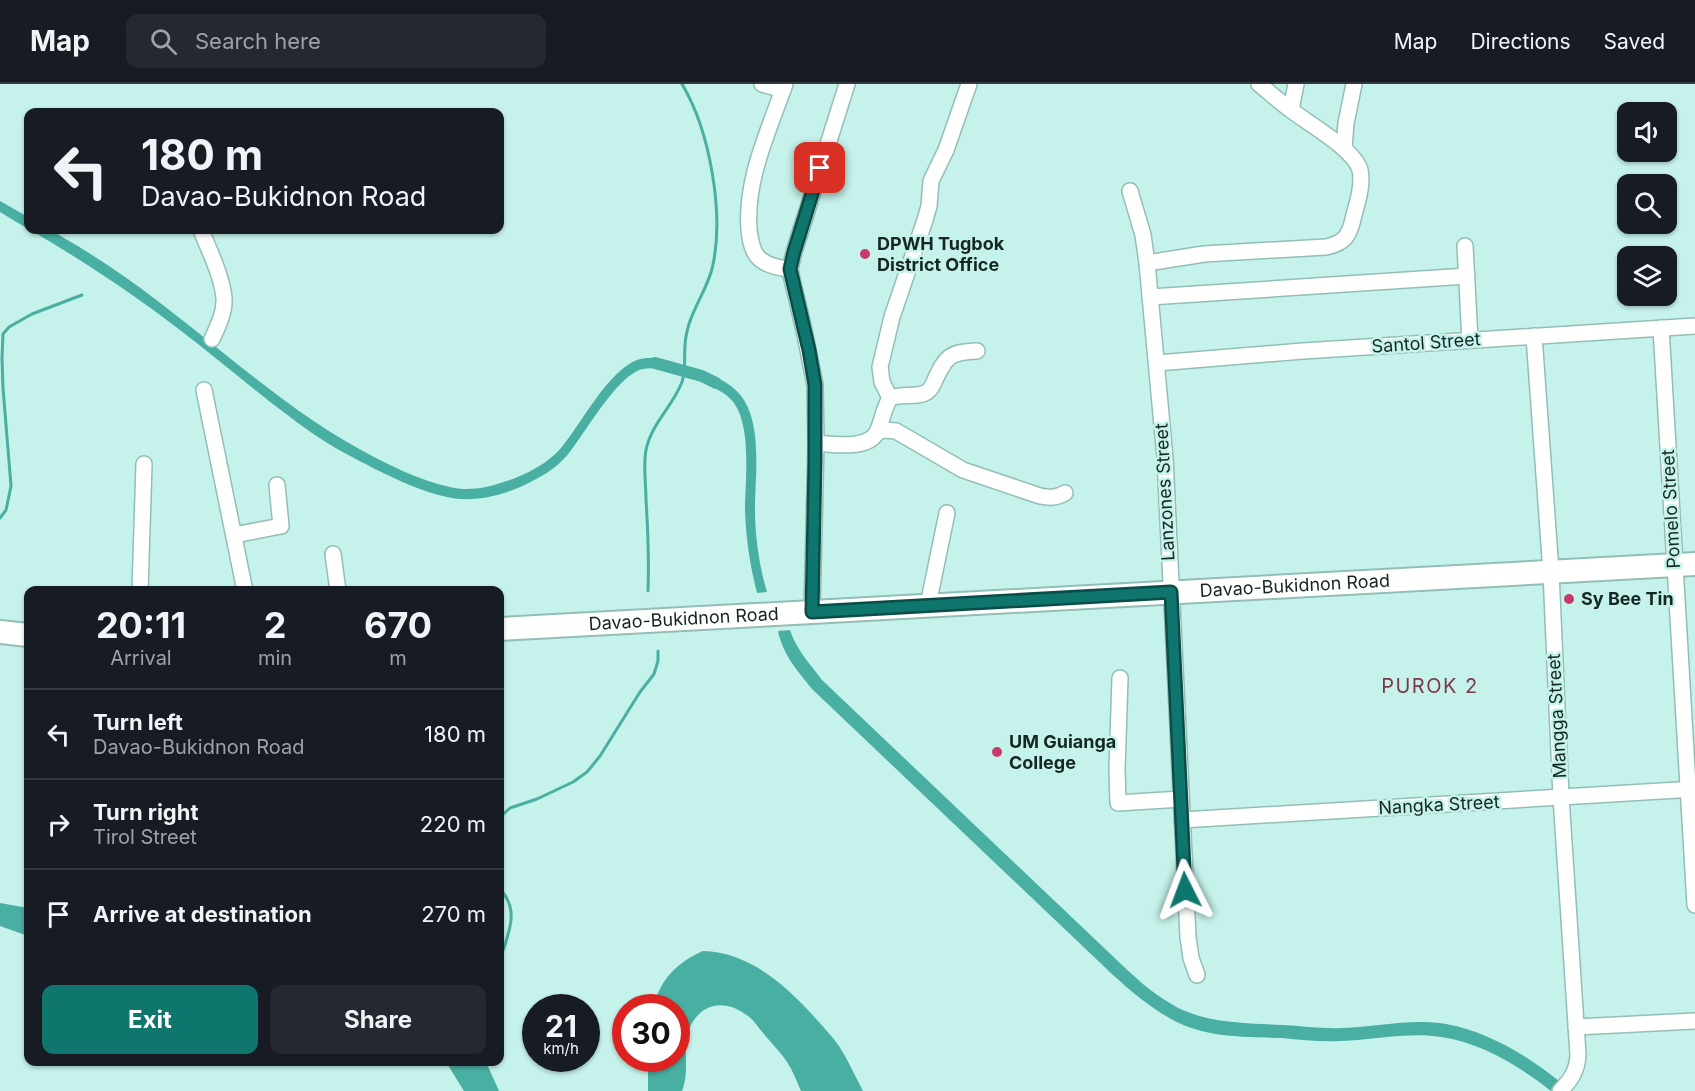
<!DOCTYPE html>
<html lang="en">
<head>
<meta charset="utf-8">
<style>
  :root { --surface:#171b24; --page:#242831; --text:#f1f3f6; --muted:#9ea1a6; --line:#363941; --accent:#0f766e }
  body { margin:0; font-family:Inter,sans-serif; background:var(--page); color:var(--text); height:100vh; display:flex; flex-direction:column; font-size:22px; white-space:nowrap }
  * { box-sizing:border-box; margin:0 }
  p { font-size:20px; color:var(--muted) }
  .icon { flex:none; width:33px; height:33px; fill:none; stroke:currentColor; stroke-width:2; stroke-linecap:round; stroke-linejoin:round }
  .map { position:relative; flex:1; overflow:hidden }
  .details { position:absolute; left:24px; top:502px; width:480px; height:480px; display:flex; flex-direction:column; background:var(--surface); border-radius:12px; box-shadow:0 2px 4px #0004 }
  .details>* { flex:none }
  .top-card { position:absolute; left:24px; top:24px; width:480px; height:126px; border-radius:12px; box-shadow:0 2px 4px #0004; background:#171b24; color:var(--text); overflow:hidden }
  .controls { position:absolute; left:1617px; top:18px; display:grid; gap:12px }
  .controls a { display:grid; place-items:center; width:60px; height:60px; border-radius:12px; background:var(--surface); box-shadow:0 2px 4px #0004; font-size:30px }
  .speed { position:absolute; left:522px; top:910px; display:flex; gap:12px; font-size:30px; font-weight:700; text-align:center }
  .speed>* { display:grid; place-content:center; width:78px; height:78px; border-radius:50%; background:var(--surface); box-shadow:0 2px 4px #0004; line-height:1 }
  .speed small { font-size:15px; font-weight:400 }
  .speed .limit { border:9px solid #d22; background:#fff; color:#111 }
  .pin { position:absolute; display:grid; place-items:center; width:51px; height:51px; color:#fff; margin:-26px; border-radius:12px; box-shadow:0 3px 9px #0006 }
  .me { position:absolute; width:66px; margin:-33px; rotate:357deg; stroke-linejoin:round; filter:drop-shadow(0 0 4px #0008) }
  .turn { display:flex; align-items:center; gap:21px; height:126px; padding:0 18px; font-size:27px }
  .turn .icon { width:78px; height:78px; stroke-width:2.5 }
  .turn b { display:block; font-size:42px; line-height:51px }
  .eta { display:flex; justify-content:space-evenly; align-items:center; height:102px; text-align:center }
  .eta b { font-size:36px; font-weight:700; line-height:42px }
  .primary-button { display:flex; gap:12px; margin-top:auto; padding:12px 18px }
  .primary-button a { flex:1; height:69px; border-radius:12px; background:var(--accent); color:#fff; font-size:24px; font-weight:700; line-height:69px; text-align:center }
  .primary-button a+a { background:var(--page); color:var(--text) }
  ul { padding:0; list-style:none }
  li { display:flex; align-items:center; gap:18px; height:90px; padding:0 18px; border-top:2px solid var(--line) }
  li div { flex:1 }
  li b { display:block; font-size:22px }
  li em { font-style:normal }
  header { display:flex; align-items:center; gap:36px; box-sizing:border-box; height:84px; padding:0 30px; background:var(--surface); border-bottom:2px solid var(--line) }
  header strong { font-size:28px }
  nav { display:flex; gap:33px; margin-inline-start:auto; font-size:21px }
  .search { width:420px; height:54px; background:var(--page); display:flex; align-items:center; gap:15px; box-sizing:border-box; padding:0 21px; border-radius:12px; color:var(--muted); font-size:22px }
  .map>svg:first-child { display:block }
  .water { fill:#49afa2 }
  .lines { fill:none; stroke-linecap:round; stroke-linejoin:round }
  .stream { stroke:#49afa2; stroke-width:3 }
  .canal { stroke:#49afa2; stroke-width:12 }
  .minor-casing { stroke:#93beb7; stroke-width:18 }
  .highway-casing { stroke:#93beb7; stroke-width:26 }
  .minor { stroke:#fff; stroke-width:15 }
  .highway { stroke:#fff; stroke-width:22 }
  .route-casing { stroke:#0a4d48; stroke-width:15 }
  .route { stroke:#0f766e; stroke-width:10 }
  .poi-dot { fill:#c73969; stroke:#c5f2ea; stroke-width:2 }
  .labels { text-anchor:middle; stroke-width:5; stroke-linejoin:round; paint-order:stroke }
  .poi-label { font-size:18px; font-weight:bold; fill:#152624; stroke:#c5f2ea; text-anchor:start }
  .street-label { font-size:18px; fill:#152624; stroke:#c5f2ea }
  .neighbourhood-label { font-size:20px; letter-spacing:1.5px; fill:#7e384b; stroke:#c5f2ea }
</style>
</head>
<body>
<header>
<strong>Map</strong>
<div class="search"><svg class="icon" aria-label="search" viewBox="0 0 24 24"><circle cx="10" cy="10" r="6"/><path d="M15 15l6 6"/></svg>Search here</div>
<nav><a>Map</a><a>Directions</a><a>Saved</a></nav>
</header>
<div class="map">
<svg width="1695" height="1007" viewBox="0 0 1695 1007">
  <rect width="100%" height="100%" fill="#c5f2ea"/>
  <!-- water -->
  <g class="water">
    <path d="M0,117L28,133V145L0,128Z"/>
    <path d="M30,146C36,146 42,144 48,146C53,146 59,151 64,154C85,166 105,179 125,193C210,253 285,328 378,375C400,386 425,398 450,403C469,408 489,403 507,397C527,390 547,380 561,364C581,340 608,287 637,276C649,272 661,275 673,278L670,287C661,285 652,283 643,285C618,290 586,348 569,369C561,379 550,388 538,394C512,409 477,420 447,413C422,408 398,396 375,385C354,374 332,363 312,349C273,322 236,290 198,260C145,218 89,180 30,146Z"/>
    <path d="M703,287C718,294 735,301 744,316C762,345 755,393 755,425C755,453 759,481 767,508L757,509C750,482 746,455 745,427C745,398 752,344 734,319C726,308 712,303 700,297Z"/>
    <path d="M790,546C796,565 810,580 822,596L1122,881C1136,894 1151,908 1168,918C1202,940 1244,939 1283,941C1302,942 1322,945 1342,944C1377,943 1411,934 1446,940C1489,948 1526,971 1559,997L1551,1007C1519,982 1482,959 1441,953C1408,948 1375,956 1341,957C1321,958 1302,956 1282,954C1248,953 1211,954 1179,939C1154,927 1133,909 1113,891L812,605C797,586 783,571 778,547Z"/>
    <path d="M0,819L28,824V852L0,842Z"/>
    <path d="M703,867C750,868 788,903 818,937C825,945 833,953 839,962C848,976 855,992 863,1007H801C797,998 793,987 787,978C782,970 775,963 769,956C762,949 756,938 748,932C729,917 706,916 692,939C680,960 691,985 682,1007H648V975H676V924H653C660,896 676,879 703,867Z"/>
    <path d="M446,978H486L499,1007H464Z"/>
  </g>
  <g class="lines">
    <!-- stream -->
    <g class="stream">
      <path d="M0,434L6,426L11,402L3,304L2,274L3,250L9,243L32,230L82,211"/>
      <path d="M648,507C649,477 648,446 646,416C646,400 643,382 646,366C651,340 673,322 682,298C686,286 684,274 685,262C685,255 687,247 689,240C695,221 707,204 712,185C725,131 710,47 682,0"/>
      <path d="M500,733L510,724L537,715L573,698L587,688L600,672L640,608L654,590L658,577V567"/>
      <path d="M500,805C514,820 513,835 507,854C505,861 504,866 500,872"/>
    </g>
    <!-- canal -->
    <path class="canal" d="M655,279L702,292L716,299"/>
    <!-- minor casing -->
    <g class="minor-casing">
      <g id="minor">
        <path d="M762,0L783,6"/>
        <path d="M785,0C769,46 745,96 749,145C750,154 751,164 757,172C764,181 779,184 790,185"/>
        <path d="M1291,26L1296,0"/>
        <path d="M1344,64L1346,39L1354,0"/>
        <path d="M1130,107L1143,151L1147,179L1165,374L1188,853L1191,874L1197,891"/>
        <path d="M201,146C209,166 222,192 224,214C225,228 218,242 212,255"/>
        <path d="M1465,162L1470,256"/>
        <path d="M1147,179L1204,170L1326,163C1346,159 1350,150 1354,131C1358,117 1363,100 1360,86C1354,65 1309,40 1291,26C1280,18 1270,9 1259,0"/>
        <path d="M1150,213L1467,192"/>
        <path d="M1661,244L1695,821"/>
        <path d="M1534,252L1551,488L1561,713L1578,971C1577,987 1571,996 1560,1007"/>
        <path d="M1157,279L1303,267L1695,242"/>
        <path d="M204,306L245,507"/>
        <path d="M890,314L882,298L880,283L892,233L925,136L929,122L931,97L946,66L969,0"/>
        <path d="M878,348L884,346L896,347L963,386L1040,412C1050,414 1056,414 1065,409"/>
        <path d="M816,359C833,360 870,367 878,346C883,334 883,326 890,314C902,309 918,314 927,308C931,305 933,301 935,296C946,272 950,268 977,267"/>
        <path d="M234,451L281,442L277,401"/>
        <path d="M333,470L338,507"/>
        <path d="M140,507L144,380"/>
        <path d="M928,521L947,429"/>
        <path d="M812,528L816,359L815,301L804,246L792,195L790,185L794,168L847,0"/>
        <path d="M1120,594L1117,685L1118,719L1181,715"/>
        <path d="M1182,736L1695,705"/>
        <path d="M1576,943L1695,937"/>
      </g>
    </g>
    <!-- highway casing -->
    <g class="highway-casing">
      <g id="highway">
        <path id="s1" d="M500,545L1695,480"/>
        <path d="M0,548L28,551"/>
      </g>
    </g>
    <!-- minor -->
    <use href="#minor" class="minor"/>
    <!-- highway -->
    <use href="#highway" class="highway"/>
  </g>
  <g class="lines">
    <!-- route casing -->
    <g class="route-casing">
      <path id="route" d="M820,84L794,168L790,185L809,266L815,301V377L812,528L1171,508L1185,806"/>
    </g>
    <!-- route -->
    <use href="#route" class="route"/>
  </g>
  <!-- markers -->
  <g class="poi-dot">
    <circle cx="865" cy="170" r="6"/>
    <circle cx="1569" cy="515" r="6"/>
    <circle cx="997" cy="668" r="6"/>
  </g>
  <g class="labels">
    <!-- poi labels -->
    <g class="poi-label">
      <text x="877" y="166">DPWH Tugbok<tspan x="877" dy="21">District Office</tspan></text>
      <text x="1581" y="521">Sy Bee Tin</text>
      <text x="1009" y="664">UM Guianga<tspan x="1009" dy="21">College</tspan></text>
    </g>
    <!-- street labels -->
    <g class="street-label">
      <text transform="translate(1426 259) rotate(-4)" y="6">Santol Street</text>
      <text transform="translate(1165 408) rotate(-93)" y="6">Lanzones Street</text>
      <text transform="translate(1671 425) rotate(-93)" y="6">Pomelo Street</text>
      <text dy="6" stroke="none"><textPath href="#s1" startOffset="796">Davao-Bukidnon Road</textPath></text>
      <text dy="6" stroke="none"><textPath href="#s1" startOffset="184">Davao-Bukidnon Road</textPath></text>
      <text transform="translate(1557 632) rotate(-93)" y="6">Mangga Street</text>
      <text transform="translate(1439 721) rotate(-3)" y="6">Nangka Street</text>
    </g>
    <!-- neighbourhood labels -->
    <g class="neighbourhood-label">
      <text x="1430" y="609">PUROK 2</text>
    </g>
  </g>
</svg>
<div class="controls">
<a><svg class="icon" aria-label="sound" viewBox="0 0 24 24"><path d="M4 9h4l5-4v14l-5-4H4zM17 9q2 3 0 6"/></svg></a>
<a><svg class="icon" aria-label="search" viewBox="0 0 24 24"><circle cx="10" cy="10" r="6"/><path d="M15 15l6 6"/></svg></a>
<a><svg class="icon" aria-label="layers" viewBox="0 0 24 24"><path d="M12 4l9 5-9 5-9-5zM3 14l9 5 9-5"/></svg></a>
</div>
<div class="speed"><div>21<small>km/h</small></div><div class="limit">30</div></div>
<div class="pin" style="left:820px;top:84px;background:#d93025"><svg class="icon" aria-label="arrive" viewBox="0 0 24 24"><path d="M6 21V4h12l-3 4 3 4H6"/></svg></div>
<svg class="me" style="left:1185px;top:806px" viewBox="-20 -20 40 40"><path d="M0-17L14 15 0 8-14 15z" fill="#0f766e" stroke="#fff" stroke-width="4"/></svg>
<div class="top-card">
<div class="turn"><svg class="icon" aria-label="left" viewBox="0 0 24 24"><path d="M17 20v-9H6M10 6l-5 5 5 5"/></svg><div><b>180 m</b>Davao-Bukidnon Road</div></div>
</div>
<section class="details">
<div class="eta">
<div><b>20:11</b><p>Arrival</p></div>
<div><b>2</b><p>min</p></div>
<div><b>670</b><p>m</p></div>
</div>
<ul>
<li><svg class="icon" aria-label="left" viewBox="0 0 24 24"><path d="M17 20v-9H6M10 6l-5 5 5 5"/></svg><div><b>Turn left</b><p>Davao-Bukidnon Road</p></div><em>180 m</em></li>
<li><svg class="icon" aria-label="right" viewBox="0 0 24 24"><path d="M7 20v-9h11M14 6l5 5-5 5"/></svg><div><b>Turn right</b><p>Tirol Street</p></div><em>220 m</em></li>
<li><svg class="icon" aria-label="arrive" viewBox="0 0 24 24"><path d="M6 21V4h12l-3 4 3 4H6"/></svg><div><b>Arrive at destination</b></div><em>270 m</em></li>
</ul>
<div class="primary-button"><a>Exit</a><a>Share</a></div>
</section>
</div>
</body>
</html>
